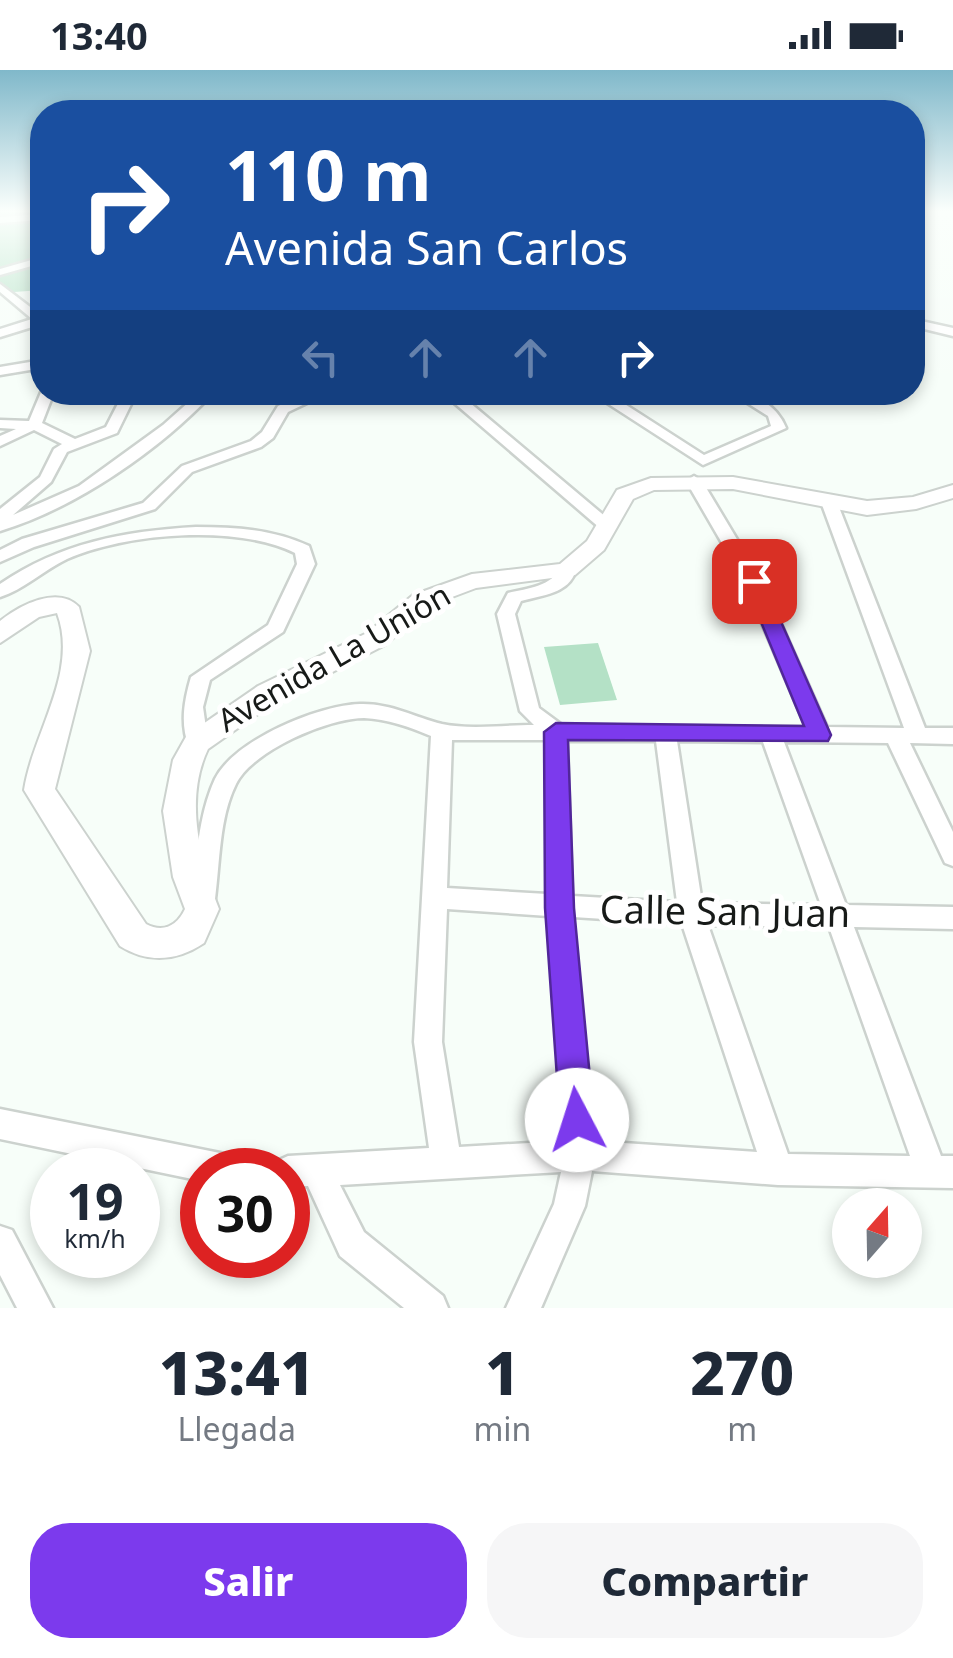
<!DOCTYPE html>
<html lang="es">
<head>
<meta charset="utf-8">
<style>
  :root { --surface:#fff; --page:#f6f6f7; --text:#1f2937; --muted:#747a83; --accent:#7c3aed }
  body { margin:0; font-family:"Noto Sans",sans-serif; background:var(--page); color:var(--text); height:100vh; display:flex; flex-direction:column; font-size:38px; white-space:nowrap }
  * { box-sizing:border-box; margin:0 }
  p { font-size:32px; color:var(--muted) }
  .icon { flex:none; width:55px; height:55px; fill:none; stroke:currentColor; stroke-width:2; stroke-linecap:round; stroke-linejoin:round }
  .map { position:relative; height:1238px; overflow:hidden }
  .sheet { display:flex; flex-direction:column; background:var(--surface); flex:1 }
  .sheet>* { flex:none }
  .guide { position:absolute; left:30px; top:30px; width:895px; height:305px; border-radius:40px; box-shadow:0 5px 15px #0003; background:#1a4fa0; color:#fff; overflow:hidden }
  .needle { width:65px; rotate:20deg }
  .tools { position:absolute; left:832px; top:1118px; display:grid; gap:20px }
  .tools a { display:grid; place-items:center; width:90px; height:90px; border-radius:50%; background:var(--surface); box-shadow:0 5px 15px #0003; font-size:50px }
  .speed { position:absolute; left:30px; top:1078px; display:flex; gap:20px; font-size:50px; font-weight:700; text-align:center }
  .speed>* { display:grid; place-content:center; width:130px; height:130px; border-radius:50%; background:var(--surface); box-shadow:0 5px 15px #0003; line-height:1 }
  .speed small { font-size:25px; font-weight:400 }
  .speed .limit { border:15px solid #d22; background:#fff; color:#111 }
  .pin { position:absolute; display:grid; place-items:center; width:85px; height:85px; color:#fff; margin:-42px; border-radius:20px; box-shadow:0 5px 15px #0006 }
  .me { position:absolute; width:110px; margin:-55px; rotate:355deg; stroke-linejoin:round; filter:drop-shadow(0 0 8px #0008) }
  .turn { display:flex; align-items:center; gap:35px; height:210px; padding:0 30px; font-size:45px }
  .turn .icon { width:130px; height:130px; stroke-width:2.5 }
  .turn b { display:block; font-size:70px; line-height:85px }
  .lanes { display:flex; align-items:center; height:95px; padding:0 30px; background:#0003; justify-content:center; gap:50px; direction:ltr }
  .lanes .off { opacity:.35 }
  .eta { display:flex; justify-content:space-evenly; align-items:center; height:170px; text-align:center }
  .eta b { font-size:60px; font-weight:800; line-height:70px }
  .cta { display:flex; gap:20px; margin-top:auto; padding:20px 30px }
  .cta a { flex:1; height:115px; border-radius:40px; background:var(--accent); color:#fff; font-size:40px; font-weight:800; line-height:115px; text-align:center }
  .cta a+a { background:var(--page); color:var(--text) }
  .status { display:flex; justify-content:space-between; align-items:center; height:70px; padding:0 50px; background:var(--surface); direction:ltr }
  .status svg { height:28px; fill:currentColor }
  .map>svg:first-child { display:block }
  .green { fill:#b4e1c6 }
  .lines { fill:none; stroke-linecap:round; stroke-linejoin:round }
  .street-casing { stroke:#ccd2ce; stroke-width:5 }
  .secondary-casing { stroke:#ccd2ce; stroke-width:4 }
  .street { fill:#fff; fill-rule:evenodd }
  .secondary { fill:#fff; fill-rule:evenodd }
  .route { fill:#7c3aed; stroke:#51269a; stroke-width:2.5 }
  .labels { text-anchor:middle; stroke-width:10; stroke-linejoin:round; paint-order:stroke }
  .street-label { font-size:32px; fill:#171a18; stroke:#fff }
  .near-street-label { font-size:38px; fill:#171a18; stroke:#fff }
</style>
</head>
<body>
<div class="status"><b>13:40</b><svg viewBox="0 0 49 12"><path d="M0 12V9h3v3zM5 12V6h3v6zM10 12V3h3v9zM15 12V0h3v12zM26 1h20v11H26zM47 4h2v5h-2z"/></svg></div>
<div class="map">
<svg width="953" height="1238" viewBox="0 0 953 1238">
  <rect width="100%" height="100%" fill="#f7fef9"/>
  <!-- green -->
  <g class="green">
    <path d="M0,141H42V220L0,223Z"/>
    <path d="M598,573L617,630L560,635L544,577Z"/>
  </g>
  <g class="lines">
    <!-- street casing -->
    <g class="street-casing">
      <g id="street">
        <path d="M42,144V150L0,153V147Z"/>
        <path d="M42,187V193L0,205V199Z"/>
        <path d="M0,214L42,246V254L0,267V259L32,249L0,222Z"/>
        <path d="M912,249L953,258V266L912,256Z"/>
        <path d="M42,290V298L0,305V297Z"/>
        <path d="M42,320L54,322L42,353L75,369L106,357L124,322H137L117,363L67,382L51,412L13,445L79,416L163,355L200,322H214C160,380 76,438 0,461V439L40,407L54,379L62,374L34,360L0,376V366L16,359L0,358V350L29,351Z"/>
        <path d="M311,322H330L288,342L273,368L261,377L192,402L155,439L34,477L0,492V480L22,469L143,433L182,396L251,371L262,362L278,336Z"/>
        <path d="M477,322H500L469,332L613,453V459H601L452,331Z"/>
        <path d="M590,322H606L704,385L771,356L768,346L730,322C754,322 777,335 786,358L703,395Z"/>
        <path d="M694,406L702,411L762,511L827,657L904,658L821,432L829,427L837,432L925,658H953V674L910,673L953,762V796L945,793L888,673L784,672L846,835L953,837V859L854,857L941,1086H953V1118L778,1115L592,1101L585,1136L541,1238H506L554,1134L561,1102L340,1115L364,1162L443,1226L448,1238H404L340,1186L308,1116L288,1117V1100H273L277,1091L288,1086L429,1078L414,972L431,666C410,657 387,649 364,648C328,648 252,681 236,714C219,748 220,792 215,829L212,836L203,840L194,836L191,829C197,789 198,746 215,709C234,670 319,635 360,634C390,633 414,647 442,654C470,660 505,655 534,655L520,641L497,544L508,523C528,518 552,517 561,496L567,495L576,500C569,524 542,525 521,531L515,544L539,638L562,655L806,657L744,511L686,411ZM452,670H546L547,824L447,818ZM567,671H656L677,832L572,826ZM677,671L763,672L821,835L702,833ZM447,839L548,846L564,1071L459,1077L442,972ZM573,847L682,854L757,1082L594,1071ZM708,855L829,857L910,1086L788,1084Z"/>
        <path d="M196,457C235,457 273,459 309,476L315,494L283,562L210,610L203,637L208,672L205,677H189C180,654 184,631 191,607L268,555L297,494L295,483C237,454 126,463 67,489C44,500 23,520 0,527V514C60,473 124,461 196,457Z"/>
        <path d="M0,1039L225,1084L236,1089L241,1100H202V1111L0,1069Z"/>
        <path d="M0,1156L12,1160L53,1238H17L0,1205Z"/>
      </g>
    </g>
    <!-- secondary casing -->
    <g class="secondary-casing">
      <path id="secondary" d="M733,407L867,431L913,427L953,415V428L916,439L867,445L733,419L654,420L633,429L604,480L575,505L476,518L431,535L385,575L278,630L208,679C184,729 200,790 219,839L204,873C177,891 149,894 120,876L24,720C33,662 79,602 57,543L39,547L0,573V551C20,535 58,515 79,537L90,581L55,719L146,854C163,863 177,856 185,839L173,807L163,741L173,690L187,665L258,616L367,563L413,525L472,504L560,494L587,471L617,420L651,408Z"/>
    </g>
    <!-- street -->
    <use href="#street" class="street"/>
    <!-- secondary -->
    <use href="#secondary" class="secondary"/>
  </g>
  <!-- sky -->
  <linearGradient id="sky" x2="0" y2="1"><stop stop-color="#80b8ca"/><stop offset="0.45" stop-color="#fbfffc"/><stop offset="1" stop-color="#fbfffc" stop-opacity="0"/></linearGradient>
  <rect width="953" height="314" fill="url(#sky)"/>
  <!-- route -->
  <path class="route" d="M754,505L763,511L831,665L828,671L568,670L574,838L594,1050L589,1062L577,1067L565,1062L560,1050L545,838L544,662L556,653L804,656L744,511Z"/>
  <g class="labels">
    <!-- street labels -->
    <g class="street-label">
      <text transform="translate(334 588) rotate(-30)" y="11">Avenida La Unión</text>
    </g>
    <!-- near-street labels -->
    <g class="near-street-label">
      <text transform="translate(725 842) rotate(1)" y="13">Calle San Juan</text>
    </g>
  </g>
</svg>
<div class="tools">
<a><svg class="needle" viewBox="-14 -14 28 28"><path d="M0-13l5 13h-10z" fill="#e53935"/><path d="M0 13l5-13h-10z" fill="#747a83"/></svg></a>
</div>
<div class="speed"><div>19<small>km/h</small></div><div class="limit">30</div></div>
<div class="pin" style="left:754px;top:511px;background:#d93025"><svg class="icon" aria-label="arrive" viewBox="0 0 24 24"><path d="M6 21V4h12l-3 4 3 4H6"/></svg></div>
<svg class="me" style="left:577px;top:1050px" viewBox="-20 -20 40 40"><circle r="19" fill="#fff"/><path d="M0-13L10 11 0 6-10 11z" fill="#7c3aed"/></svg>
<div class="guide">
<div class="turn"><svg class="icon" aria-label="right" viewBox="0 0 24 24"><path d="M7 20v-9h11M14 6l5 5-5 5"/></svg><div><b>110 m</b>Avenida San Carlos</div></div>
<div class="lanes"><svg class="icon off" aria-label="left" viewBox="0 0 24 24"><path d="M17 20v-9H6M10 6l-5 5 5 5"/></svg><svg class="icon off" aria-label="ahead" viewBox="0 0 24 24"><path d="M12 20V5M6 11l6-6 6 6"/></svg><svg class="icon off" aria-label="ahead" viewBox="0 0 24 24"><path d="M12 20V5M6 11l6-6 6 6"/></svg><svg class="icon" aria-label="right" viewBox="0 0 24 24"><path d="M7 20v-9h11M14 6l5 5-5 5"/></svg></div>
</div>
</div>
<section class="sheet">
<div class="eta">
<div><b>13:41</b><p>Llegada</p></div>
<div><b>1</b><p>min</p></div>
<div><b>270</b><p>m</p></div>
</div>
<div class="cta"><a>Salir</a><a>Compartir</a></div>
</section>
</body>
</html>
